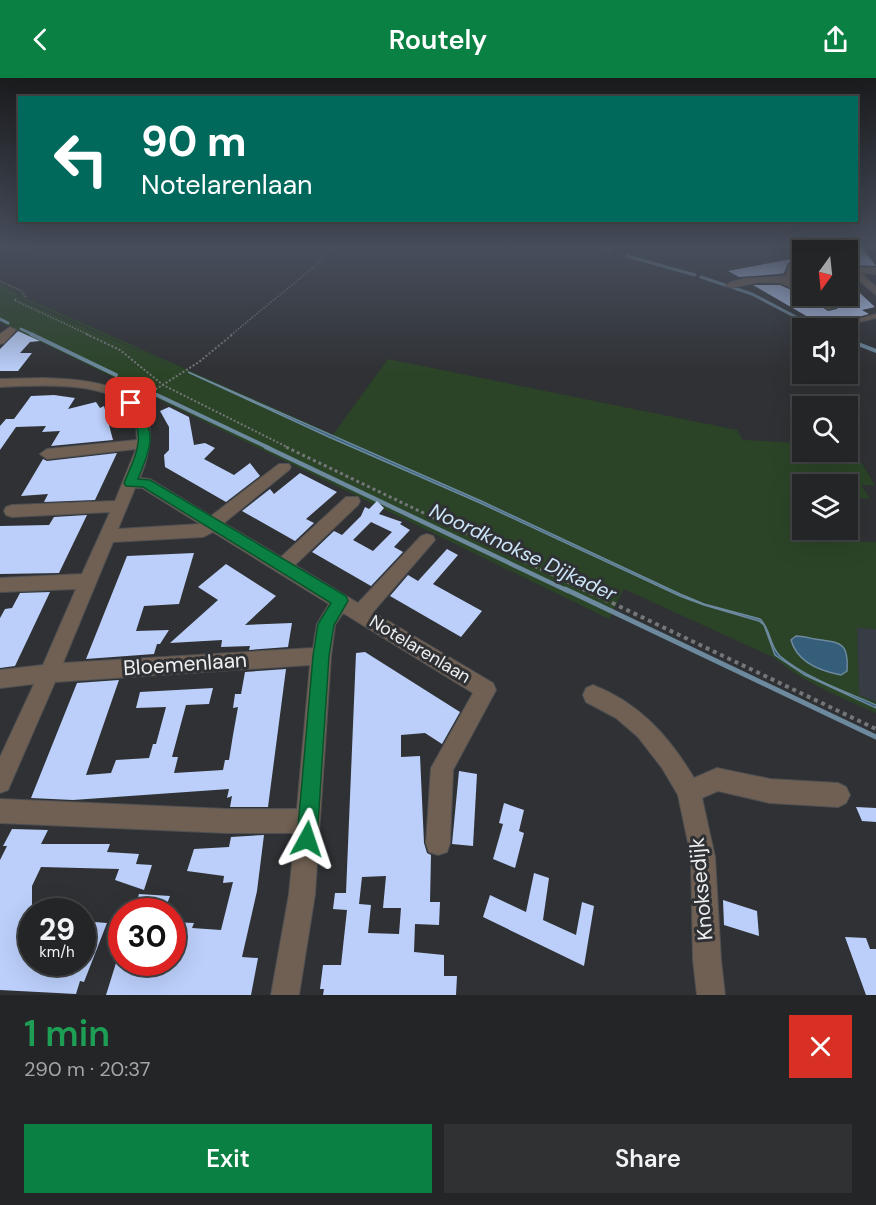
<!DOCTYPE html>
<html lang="en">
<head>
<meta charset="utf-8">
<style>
  :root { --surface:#232527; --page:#2f3133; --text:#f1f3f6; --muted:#a3a5a7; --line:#404244; --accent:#0b8043 }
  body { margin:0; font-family:"DM Sans",sans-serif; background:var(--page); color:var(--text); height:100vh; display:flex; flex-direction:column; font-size:22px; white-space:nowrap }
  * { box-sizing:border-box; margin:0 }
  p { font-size:20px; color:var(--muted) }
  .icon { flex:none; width:33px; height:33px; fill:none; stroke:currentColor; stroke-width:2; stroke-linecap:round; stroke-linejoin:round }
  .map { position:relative; height:917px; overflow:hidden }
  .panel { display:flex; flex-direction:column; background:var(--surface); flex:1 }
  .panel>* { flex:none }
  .hud { position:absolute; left:18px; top:18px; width:840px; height:126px; border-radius:0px; box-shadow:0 6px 24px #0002,0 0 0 2px var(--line); background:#00695c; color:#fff; overflow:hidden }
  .needle { width:39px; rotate:195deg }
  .fabs { position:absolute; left:792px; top:162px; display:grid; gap:12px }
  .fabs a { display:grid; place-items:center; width:66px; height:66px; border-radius:0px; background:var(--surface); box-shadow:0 6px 24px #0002,0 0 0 2px var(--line); font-size:30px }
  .speed { position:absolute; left:18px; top:820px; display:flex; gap:12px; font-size:30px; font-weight:700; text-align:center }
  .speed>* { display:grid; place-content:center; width:78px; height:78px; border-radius:50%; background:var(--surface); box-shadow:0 6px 24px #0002,0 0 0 2px var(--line); line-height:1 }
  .speed small { font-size:15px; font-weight:400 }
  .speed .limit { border:9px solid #d22; background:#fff; color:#111 }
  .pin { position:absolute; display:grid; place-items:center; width:51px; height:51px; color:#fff; margin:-26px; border-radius:12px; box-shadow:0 3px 9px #0006 }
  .me { position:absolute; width:66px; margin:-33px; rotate:5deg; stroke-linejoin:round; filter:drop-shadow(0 0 4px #0008) }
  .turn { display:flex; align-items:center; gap:21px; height:126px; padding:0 24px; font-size:27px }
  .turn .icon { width:78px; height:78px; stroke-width:2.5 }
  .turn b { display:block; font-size:42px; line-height:51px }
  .round { display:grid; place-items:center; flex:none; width:63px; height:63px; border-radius:0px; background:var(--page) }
  .headline { display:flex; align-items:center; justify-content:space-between; height:102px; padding:0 24px }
  h1 { font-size:36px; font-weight:600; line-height:45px; color:#1e9e55 }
  .primary-button { display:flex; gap:12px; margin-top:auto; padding:12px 24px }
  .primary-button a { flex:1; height:69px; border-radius:0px; background:var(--accent); color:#fff; font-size:24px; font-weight:600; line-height:69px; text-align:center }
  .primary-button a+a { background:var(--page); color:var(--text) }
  header { display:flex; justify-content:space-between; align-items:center; height:78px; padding:0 24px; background:var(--accent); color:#fff; font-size:27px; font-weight:600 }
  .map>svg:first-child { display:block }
  .built { fill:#383c44 }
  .green { fill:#2b4427 }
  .water { fill:#355e7a; stroke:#6c899d; stroke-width:1.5 }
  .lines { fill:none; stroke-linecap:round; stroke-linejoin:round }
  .stream-far3 { stroke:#6c899d; stroke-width:3 }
  .stream-far2 { stroke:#6c899d; stroke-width:4 }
  .stream-far1 { stroke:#6c899d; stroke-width:4.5 }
  .stream { stroke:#6c899d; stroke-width:5 }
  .building { fill:#bbcffa; fill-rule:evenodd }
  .service-casing { stroke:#4d4f52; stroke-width:2 }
  .minor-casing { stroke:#4d4f52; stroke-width:2 }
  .path-far3 { stroke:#747678; stroke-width:1.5; stroke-dasharray:1.5 1.5; stroke-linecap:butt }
  .path-far2 { stroke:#747678; stroke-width:2; stroke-dasharray:2 2; stroke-linecap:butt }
  .path-far1 { stroke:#747678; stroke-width:3; stroke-dasharray:3 3; stroke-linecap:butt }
  .path { stroke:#747678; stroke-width:4; stroke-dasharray:4 4; stroke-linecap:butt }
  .service { fill:#706053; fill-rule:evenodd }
  .minor { fill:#706053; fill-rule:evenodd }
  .route { fill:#0b8043; stroke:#07532c; stroke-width:1.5 }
  .labels { text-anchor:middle; stroke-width:6; stroke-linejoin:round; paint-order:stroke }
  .street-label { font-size:18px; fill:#edeef0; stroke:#2f3134 }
  .water-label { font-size:20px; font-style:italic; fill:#cce5f8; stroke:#2f3134 }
  .near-street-label { font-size:21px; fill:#edeef0; stroke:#2f3134 }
</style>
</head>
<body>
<header><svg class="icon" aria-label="back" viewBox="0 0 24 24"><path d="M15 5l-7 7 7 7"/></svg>Routely<svg class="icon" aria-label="share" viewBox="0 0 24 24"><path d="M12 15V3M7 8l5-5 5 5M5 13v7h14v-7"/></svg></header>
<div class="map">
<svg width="876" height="917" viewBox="0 0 876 917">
  <rect width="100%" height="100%" fill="#2f3134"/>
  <!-- built -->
  <path class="built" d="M857,549L876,551V624L859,617Z"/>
  <!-- green -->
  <g class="green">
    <path d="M0,204L25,215L26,220L330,355L329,357L188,294L478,424L680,518L704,528L759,543L764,547L775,577L805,597L876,630V635C840,619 804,605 773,579L624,511L609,541L0,244V207L17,215L20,222L176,289L22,221L19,214L0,206Z"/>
    <path d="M388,281L737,352L743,362L802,365V374L848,373L853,383L861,384L875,407H861L870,421L848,419V406H802V452H842L849,463L876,464V551L857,550L859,617L876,624V627C844,613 806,600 780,578C769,568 771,551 760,541L704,526L680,516L479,422L332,358Z"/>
  </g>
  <!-- water -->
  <g class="water">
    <path d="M188,294L479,422L680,516L704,526L760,541C771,551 769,568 780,578C806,600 844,613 876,627V630L805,597L775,577L764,547L759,543L704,527L680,518L478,424L329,359Z"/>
    <path d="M796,558C803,558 809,560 815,561C840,565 849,563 847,593L841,597C820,593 797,584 791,562Z"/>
  </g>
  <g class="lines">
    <!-- stream-far3 -->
    <g class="stream-far3">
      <path d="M596,167L611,173"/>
      <path d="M627,178L695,197"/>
      <path d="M701,199L752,216L817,250"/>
      <path d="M0,241L8,245"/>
      <path d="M21,251L34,257"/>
    </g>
    <!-- stream-far2 -->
    <g class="stream-far2">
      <path d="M31,256L116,297"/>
      <path d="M848,262L876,273"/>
      <path d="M157,317L269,370"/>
    </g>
    <!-- stream-far1 -->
    <path class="stream-far1" d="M266,369L568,513"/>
    <!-- stream -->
    <path class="stream" d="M565,511L876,659"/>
  </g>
  <!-- building -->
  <g class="building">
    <path d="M836,167H853L863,171L876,188L856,187L850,183L852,182L848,178V172H841Z"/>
    <path d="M802,179V181L788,185L784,195L779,196L739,199L728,193Z"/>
    <path d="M848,204L875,229L862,232L869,236L843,243L842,246L844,248L834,250H827L753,207H780L805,218L828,233L837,231L839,228L822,218H848Z"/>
    <path d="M18,253L40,263L30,264L20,275H32L18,293H0V271Z"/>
    <path d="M54,317L75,320L68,331L96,324L100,330L104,328L113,362L51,368L60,353L42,354L46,348L16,349L0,372V348L6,341H14L31,318Z"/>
    <path d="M169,329L189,339L194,367L205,365L215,370L204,381L234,397L250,385L260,398L226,424L165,389L164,377L169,372V349L160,333Z"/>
    <path d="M117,375L95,422L44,424L48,416L21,418L43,381L47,383Z"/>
    <path d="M300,395L337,414L306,441L314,445L295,463L242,433L270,411L274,416Z"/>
    <path d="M377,423L384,430L379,436L402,444L400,446L410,452L394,469L403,474L371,508L312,474L334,453L342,457L361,438L365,429L369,431ZM371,444L392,454L373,473L353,462Z"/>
    <path d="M87,437L59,495L0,496V448L49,447L54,439Z"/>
    <path d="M447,471L458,477L433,506L482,533L461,559L390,518L408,497L418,503Z"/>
    <path d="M194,475L179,526L144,528L136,553L169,552L160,566H157L154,576L86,581L127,478Z"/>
    <path d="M226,486L276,518L245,547L292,545L288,569L249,572L250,568L221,569L222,562L170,565L218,522L198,509Z"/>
    <path d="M50,514L15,588L0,590V540L5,531L12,530L20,515Z"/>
    <path d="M365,574L460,634L442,666L425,655L401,657V679L420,678L424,765L427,775L431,777L430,824H440L439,847L415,846L414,874L444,877V898H457L456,917H323L324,911H320L323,887H341L347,832L333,831L335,815H346L356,575ZM386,798L383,830H401L399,856L368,855L371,827L359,826L362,799Z"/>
    <path d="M286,591L268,729H230L232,718L227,720L229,711L73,722L31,720L77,605L119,602L86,697L111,695L116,682L149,680L153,666H156L166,629L136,630L140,614L213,610L209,626L186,627L172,679H178L174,695L223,692L225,682H229L233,657L238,629L233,630L235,616H241L245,594Z"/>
    <path d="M459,693L477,696L473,768L452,766Z"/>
    <path d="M504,725L524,732L519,753L524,755L515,790L493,781L503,746L499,745Z"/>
    <path d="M856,729L876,730V744L862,743Z"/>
    <path d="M12,751L48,752L41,766H110L107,774L139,776L136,786L152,787L144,812L115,802L119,791L41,789L32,808V885H82V843L107,845L84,904L80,903L76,916L0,912V782L7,768H3Z"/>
    <path d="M264,757L257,813L242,879L258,880L251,917H106L116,885H172V844L194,845L192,850L221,852L233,804L223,805L224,798L187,793L194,771L229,769L231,759Z"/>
    <path d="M534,795L549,800L543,842L576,857L582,824L594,828L584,888L483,839L490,817L526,834Z"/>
    <path d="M139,816L170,818L164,834H141L143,828L136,827Z"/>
    <path d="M723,822L757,833L759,858L724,847Z"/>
    <path d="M845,859L866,860L870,871H876V917H866Z"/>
  </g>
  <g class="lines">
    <!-- service casing -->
    <g class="service-casing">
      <path id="service" d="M876,236V240L847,247L844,245Z"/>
    </g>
    <!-- minor casing -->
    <g class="minor-casing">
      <g id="minor">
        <path d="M821,167H830L836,172H826Z"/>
        <path d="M802,183V189L797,191L796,199L791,202L802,208V215L781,205L759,204L731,210L726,207C744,195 768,203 786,197L789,187Z"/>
        <path d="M848,185L855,189L876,190V196L861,195L876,209V217L849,194Z"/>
        <path d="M807,218H819L837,229L828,231Z"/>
        <path d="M10,249L16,252L4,265L0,266V256Z"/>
        <path d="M43,300C113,302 175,314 140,400L150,401L211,438L279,386H289L291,389L289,392L224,445L281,479L346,419H358L360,423L358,427L295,487L358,525L421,458L427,456L433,458L435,462L373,534L493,605L496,612L453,692L450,765L447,774L438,777L429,774L426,765L431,690L473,615L343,535L335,547L331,578L315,816L299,917H271L289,816L295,755H227L0,745V721L227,731H297L310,587L55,604L8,712L0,715V679L34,606L0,610V592L43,587L76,511L0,514V500L82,496L110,434L12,439L6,437L4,433L6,429L12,427L115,423L136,371L47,381L40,376L47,371L137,362C136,356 137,349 136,344C125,299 34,308 0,309V301ZM135,410H142L200,446L118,451ZM213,454L329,526L317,546L313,570L63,585L113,464L203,459Z"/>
        <path d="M593,607C639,625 669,658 694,700L717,690L770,701L838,705L846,709L850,717L846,725L838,729L770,725L718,713L702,720L715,779L721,882L725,917H697L693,882L691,779L678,717L662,690L638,659L616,640L586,624L583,617L586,610Z"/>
      </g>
    </g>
    <!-- path-far3 -->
    <g class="path-far3">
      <path d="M0,203L22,213L26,219"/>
      <path d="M16,221L14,222L89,257"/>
      <path d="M231,257L315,188L334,167"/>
    </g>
    <!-- path-far2 -->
    <g class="path-far2">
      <path d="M86,256L120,272L163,307L289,370"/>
      <path d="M142,320L199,284L233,256"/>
    </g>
    <!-- path-far1 -->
    <path class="path-far1" d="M286,369L586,513"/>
    <!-- path -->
    <path class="path" d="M583,511L876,651"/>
    <!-- service -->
    <use href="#service" class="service"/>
    <!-- minor -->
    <use href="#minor" class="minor"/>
  </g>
  <!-- sky -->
  <linearGradient id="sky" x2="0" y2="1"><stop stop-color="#1a1b1d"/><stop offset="0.57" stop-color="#474e5c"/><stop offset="1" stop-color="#474e5c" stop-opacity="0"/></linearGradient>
  <rect width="876" height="295" fill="url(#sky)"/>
  <!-- route -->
  <path class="route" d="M131,322L135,323C157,356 152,366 138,401L150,402L346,518L348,523L334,547L329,578L317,761L314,768L307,771L299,768L297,761L313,578L318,546L331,525L143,409L126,408L124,405C138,372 147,358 126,325Z"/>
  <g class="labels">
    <!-- street labels -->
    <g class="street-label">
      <text transform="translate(420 571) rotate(31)" y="6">Notelarenlaan</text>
    </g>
    <!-- water labels -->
    <g class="water-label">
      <text transform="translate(523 474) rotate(25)" y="7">Noordknokse Dijkader</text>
    </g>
    <!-- near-street labels -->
    <g class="near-street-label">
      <text transform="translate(185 586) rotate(-4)" y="7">Bloemenlaan</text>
      <text transform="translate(701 811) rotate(-95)" y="7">Knoksedijk</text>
    </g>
  </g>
</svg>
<div class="fabs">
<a><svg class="needle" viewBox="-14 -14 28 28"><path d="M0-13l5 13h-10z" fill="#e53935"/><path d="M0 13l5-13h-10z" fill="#a3a5a7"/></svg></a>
<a><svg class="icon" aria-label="sound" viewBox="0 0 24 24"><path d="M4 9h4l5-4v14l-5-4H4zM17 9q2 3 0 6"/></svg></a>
<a><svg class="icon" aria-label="search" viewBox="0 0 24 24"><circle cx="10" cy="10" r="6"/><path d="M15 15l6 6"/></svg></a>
<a><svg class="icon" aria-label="layers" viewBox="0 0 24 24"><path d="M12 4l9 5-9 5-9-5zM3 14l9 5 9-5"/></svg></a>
</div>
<div class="speed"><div>29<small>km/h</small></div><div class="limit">30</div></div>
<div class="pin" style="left:131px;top:325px;background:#d93025"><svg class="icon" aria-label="arrive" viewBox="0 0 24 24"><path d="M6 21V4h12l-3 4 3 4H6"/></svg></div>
<svg class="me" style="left:307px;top:761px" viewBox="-20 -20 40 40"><path d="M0-17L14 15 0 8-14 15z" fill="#0b8043" stroke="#fff" stroke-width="4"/></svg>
<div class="hud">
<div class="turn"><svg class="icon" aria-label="left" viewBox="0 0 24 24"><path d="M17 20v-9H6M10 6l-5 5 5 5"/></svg><div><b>90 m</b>Notelarenlaan</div></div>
</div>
</div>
<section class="panel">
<div class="headline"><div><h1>1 min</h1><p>290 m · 20:37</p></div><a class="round" style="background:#d93025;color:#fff"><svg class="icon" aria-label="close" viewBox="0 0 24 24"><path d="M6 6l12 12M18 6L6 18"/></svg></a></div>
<div class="primary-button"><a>Exit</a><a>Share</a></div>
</section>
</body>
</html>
